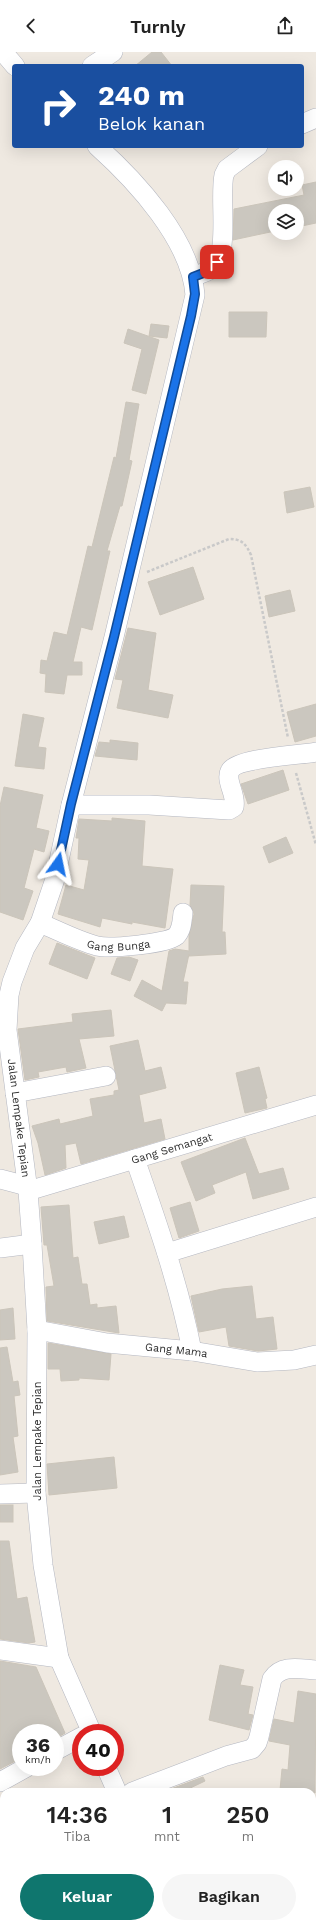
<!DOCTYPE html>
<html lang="id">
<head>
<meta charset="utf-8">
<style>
  :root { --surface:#fff; --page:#f6f6f6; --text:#222; --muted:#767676; --accent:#0f766e }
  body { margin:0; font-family:"Work Sans",sans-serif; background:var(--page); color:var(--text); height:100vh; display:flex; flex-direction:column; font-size:15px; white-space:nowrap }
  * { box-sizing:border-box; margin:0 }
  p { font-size:13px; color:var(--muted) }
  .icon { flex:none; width:22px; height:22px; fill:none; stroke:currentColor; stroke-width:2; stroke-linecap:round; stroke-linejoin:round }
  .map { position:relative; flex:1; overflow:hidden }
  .panel { position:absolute; left:0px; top:1736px; width:316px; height:140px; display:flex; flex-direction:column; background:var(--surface); border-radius:12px 12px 0 0; box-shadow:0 4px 16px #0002 }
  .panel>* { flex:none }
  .guide { position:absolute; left:12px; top:12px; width:292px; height:84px; border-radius:4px; box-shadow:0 4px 16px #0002; background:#1a4fa0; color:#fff; overflow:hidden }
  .tools { position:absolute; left:268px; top:108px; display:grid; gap:8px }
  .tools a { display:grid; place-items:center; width:36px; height:36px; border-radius:50%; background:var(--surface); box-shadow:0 4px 16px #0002; font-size:20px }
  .speed { position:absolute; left:12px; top:1672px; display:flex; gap:8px; font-size:20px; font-weight:700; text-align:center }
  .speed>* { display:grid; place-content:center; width:52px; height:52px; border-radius:50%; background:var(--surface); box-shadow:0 4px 16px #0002; line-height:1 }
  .speed small { font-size:10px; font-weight:400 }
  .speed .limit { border:6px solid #d22; background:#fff; color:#111 }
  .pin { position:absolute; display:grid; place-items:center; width:34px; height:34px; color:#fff; margin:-17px; border-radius:8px; box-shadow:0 2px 6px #0006 }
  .me { position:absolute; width:44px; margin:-22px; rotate:12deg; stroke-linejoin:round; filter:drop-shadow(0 0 3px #0008) }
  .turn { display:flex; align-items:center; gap:14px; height:84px; padding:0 20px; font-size:18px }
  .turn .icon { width:52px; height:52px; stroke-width:2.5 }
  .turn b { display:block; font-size:28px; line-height:34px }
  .eta { display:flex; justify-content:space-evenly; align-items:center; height:68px; text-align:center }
  .eta b { font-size:24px; font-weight:600; line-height:28px }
  .button { display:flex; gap:8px; margin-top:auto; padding:8px 20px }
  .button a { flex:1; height:46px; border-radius:24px; background:var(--accent); color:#fff; font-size:16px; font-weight:600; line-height:46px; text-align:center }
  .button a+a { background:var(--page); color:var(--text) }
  header { display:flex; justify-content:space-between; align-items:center; height:52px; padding:0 20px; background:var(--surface); font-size:18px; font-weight:600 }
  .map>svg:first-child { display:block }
  .building { fill:#cbc7bf; stroke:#cbc5ba }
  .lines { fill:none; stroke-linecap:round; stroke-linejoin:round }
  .minor-casing { stroke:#b4b7c1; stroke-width:20 }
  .path { stroke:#c9c9c9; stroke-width:2.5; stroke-dasharray:3 2; stroke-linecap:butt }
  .minor { stroke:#fff; stroke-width:19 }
  .route-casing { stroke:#114b97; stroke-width:10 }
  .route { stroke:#1a73e8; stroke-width:7 }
  .labels { text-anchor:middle; stroke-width:3.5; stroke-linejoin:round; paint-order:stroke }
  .street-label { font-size:11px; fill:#2e2e2e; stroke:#fff }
</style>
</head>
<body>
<header><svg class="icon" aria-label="back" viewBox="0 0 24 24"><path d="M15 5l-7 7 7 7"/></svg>Turnly<svg class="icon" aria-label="share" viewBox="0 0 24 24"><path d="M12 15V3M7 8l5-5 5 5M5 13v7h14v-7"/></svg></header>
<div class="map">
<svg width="316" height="1876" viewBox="0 0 316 1876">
  <rect width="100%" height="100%" fill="#efe9e1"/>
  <!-- building -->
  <g class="building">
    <path d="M152,0H161L172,14H135Z"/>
    <path d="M316,130V171L297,175V159H275V179L233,188L234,157L304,143L302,133Z"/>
    <path d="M229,260H267L266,285H229Z"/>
    <path d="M151,272L169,274L167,286L149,284Z"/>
    <path d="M128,277L159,288L146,342L132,338L142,297L124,291Z"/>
    <path d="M126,350L139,352L129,408L132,409L122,454H120L107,499H110L92,578L81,575L73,610H82V623H67L64,642L45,640L46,622L40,621L41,608L47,609L54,580L67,583L88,494L92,495L114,405L116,406Z"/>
    <path d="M310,435L314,455L287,461L284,440Z"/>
    <path d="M193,515L204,547L160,563L148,530Z"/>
    <path d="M290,538L295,559L269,565L265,544Z"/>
    <path d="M128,576L156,581L148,638L173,643L168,666L117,656L123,628L115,627Z"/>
    <path d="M316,652V684L295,690L287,660Z"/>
    <path d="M23,662L44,666L38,695L46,696L44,717L15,714Z"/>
    <path d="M110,688L138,691L137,708L95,704L99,690L110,691Z"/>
    <path d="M283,718L289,738L248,752L241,732Z"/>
    <path d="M4,735L43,743L36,776L49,779L44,800L34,797L24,836L33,839L23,868L0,860V754Z"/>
    <path d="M112,766L145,769L142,814L173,817L165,876L132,870V872L102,866L100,875L58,862L66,833L84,838L89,808L78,807L79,786H76L79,767L112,769Z"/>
    <path d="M286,785L293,801L269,811L263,795Z"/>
    <path d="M191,833L224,834L222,880H225L226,902L189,904V902L183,930H188L186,952L166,951L162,959L134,944L142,928L162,939L169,899L175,897L189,899V884L194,862L190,853Z"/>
    <path d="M57,891L95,906L87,927L49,912Z"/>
    <path d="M129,905L138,908L130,929L111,922L117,906Z"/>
    <path d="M111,958L114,984L79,987L86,1016L67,1020L66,1015L38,1020L39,1025L25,1028L18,977L73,970L72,962Z"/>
    <path d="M138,988L145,1019L161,1015L166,1036L139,1043L144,1071L161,1067L165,1087L81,1112L76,1091L65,1093L66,1116L45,1123L38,1091L32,1074L59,1067L60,1072L93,1064L90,1047L114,1043V1039L119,1038L110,994Z"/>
    <path d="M259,1015L267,1046L265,1047L267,1056L245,1061L236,1021Z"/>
    <path d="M245,1086L259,1122L283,1116L289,1137L253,1147L246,1120L212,1133L215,1141L196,1149L181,1110Z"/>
    <path d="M190,1150L199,1179L179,1186L170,1156Z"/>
    <path d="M69,1153L73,1206L78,1205L82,1232H87L90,1253L97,1252V1256L116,1254L119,1281L47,1269L46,1235L54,1234L47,1193H44L41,1155Z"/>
    <path d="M124,1164L129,1185L99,1192L94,1170Z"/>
    <path d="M252,1234L256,1267L273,1265L277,1297L258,1299L229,1294L226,1275L199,1280L191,1244L222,1237Z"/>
    <path d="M13,1256L15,1287L0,1288V1258Z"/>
    <path d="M48,1291L111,1302L109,1328L79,1326V1328L61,1329L60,1317H48Z"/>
    <path d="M7,1295L13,1330L18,1329L20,1343L14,1344L18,1384L13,1385L18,1420L0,1423V1296Z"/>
    <path d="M114,1405L117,1436L49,1443L47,1412Z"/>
    <rect x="0" y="1453" width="13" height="17"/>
    <path d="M0,1489H9L17,1547L27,1545L35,1590L29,1591L0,1587Z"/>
    <path d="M0,1609L36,1615L65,1681L55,1687V1681H21V1706L0,1717Z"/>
    <path d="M220,1613L244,1618L240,1633L253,1635L248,1662L253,1663L249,1678L209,1668Z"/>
    <path d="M298,1639L316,1642L315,1741L280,1738L282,1717L288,1718L290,1693L269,1689L274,1667L294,1671Z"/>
    <path d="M203,1725L205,1729L182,1740H163Z"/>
  </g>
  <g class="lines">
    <!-- minor casing -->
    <g class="minor-casing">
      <g id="minor">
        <path d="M3,0L15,14"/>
        <path d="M92,14L113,0"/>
        <path d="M302,72L316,66"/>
        <path d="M193,225C199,222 208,220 213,216C230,201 219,145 224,123L227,117L258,94"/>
        <path d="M71,753H149L229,758L234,755C237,743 225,729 230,719C236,706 301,703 316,700"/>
        <path id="s1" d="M40,871C59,879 78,889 97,894C109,897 167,892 176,884C182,878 182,869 183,861"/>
        <path d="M15,1041L106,1024"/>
        <path d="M135,1107C157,1170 179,1233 192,1299"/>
        <path d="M0,1127L27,1134"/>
        <path id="s2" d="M28,1139L316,1053"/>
        <path d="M0,1196L32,1192"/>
        <path d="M167,1201L316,1155"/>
        <path id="s3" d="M37,1278L107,1291L192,1299L257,1310L294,1308L316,1303"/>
        <path d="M0,1442L36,1441"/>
        <path d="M0,1598L59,1606"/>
        <path d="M92,1681L59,1606L43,1513L36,1441L37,1278L32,1192L28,1139L7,978L9,943L12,930L25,896L40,871L55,827L71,753L114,585L195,243C191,188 136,129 97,94"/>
        <path d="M55,1699L81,1685"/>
        <path d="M106,1715L117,1740"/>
        <path d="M0,1730L27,1715"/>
        <path d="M132,1740L226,1704L252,1697L257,1691L259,1685L272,1627C282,1612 300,1617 316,1618"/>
        <path d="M208,1872L211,1876"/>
        <path d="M85,1876L92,1872"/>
      </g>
    </g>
    <!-- path -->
    <g class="path">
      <path d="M147,520L229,487C242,487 246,492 251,503L288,686"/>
      <path d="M296,721L316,793"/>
    </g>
    <!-- minor -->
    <use href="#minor" class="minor"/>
  </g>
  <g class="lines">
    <!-- route casing -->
    <g class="route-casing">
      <path id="route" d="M58,812L71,752L114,585L191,264L195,242L193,225L211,218L217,210"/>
    </g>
    <!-- route -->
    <use href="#route" class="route"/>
  </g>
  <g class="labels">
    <!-- street labels -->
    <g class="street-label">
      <text dy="4" stroke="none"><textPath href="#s1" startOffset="83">Gang Bunga</textPath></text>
      <text transform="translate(19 1066) rotate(83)" y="4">Jalan Lempake Tepian</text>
      <text dy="4" stroke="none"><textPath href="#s2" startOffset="150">Gang Semangat</textPath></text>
      <text dy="4" stroke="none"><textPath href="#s3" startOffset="141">Gang Mama</textPath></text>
      <text transform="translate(37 1389) rotate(-90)" y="4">Jalan Lempake Tepian</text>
    </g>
  </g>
</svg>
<div class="tools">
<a><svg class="icon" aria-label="sound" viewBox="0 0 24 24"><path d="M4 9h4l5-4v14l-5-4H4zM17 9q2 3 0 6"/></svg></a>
<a><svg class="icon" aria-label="layers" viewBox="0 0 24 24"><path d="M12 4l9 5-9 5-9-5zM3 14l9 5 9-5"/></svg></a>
</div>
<div class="speed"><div>36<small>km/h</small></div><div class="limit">40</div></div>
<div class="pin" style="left:217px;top:210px;background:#d93025"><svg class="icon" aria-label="arrive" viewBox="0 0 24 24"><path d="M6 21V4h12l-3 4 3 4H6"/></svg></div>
<svg class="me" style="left:58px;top:812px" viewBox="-20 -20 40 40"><path d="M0-17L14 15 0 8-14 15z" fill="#1a73e8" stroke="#fff" stroke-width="4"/></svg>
<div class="guide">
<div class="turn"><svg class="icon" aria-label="right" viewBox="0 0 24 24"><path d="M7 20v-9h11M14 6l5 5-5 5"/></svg><div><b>240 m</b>Belok kanan</div></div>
</div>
<section class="panel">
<div class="eta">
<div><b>14:36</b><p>Tiba</p></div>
<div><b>1</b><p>mnt</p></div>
<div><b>250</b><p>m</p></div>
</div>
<div class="button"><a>Keluar</a><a>Bagikan</a></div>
</section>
</div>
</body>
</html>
